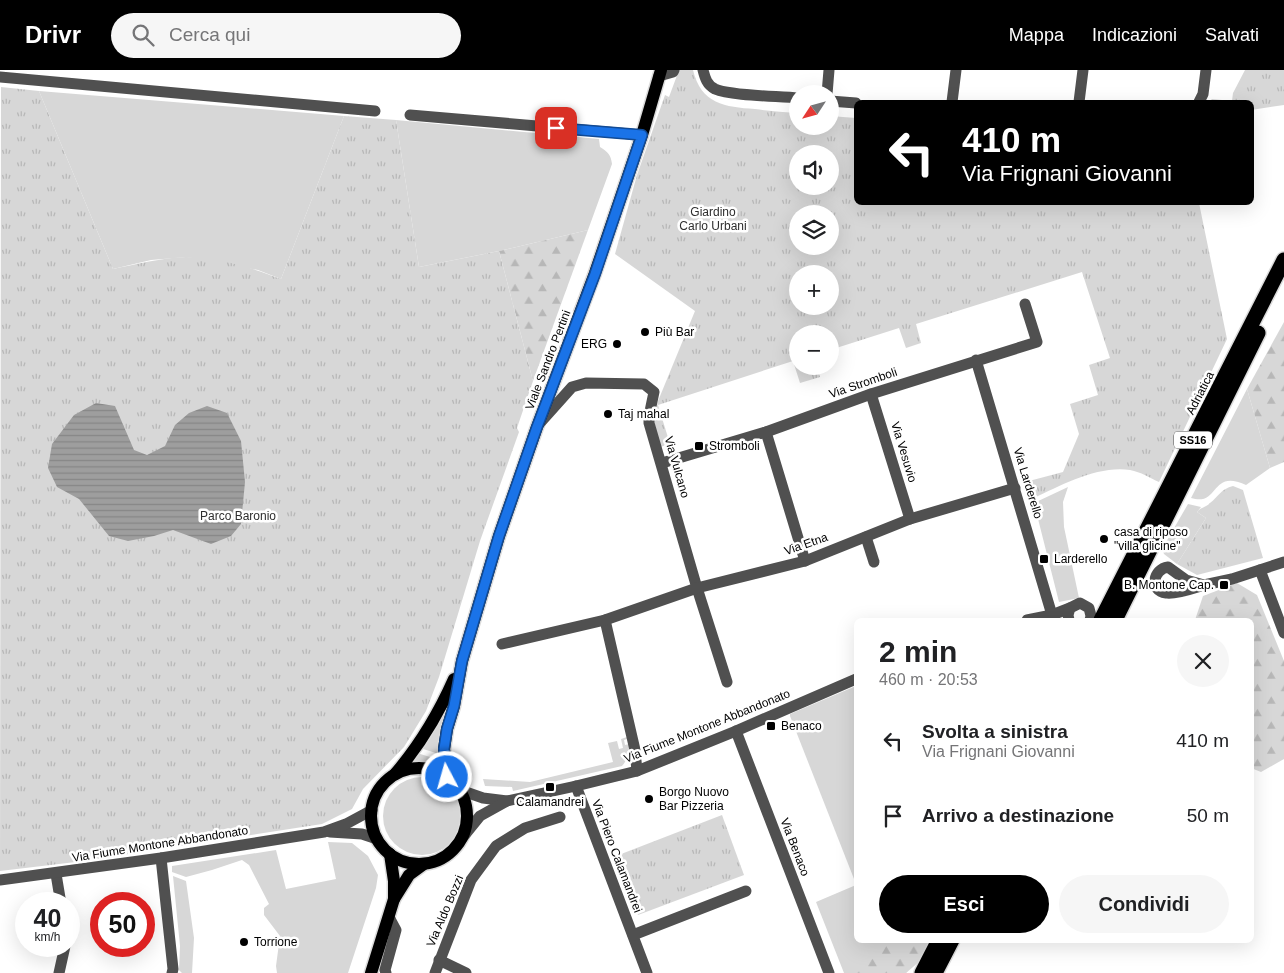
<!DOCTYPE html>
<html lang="it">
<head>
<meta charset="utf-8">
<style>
  :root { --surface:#fff; --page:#f6f6f6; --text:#202124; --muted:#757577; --accent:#000 }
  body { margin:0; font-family:Arial,sans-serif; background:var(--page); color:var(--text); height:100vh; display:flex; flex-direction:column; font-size:19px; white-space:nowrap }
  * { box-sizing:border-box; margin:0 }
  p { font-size:16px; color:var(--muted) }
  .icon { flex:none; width:28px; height:28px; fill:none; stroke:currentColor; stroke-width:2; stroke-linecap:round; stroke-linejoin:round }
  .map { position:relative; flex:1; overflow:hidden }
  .details { position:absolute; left:854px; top:548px; width:400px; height:325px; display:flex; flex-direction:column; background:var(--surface); border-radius:8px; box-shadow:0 5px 20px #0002 }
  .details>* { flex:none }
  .top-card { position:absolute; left:854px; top:30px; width:400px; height:105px; border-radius:8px; box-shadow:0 5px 20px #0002; background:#000; color:#fff; overflow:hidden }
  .needle { width:32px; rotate:234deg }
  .buttons { position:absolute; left:789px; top:15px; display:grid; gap:10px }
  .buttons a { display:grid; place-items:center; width:50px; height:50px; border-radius:50%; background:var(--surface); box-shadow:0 5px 20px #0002; font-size:25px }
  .speed { position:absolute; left:15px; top:822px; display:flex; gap:10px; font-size:25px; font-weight:700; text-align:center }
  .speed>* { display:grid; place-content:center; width:65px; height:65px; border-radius:50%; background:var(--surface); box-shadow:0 5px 20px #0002; line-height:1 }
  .speed small { font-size:12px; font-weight:400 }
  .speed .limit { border:8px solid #d22; background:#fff; color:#111 }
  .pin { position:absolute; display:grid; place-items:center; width:42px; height:42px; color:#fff; margin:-21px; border-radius:10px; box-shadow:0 2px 8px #0006 }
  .me { position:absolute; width:55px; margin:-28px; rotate:354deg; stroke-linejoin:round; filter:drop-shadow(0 0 4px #0008) }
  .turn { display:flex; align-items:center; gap:18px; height:105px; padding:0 25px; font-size:22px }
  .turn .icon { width:65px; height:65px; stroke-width:2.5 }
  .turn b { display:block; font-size:35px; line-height:42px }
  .round { display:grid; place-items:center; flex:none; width:52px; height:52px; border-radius:26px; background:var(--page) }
  .overview { display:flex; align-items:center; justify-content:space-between; height:85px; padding:0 25px }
  h1 { font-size:30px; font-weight:700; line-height:38px }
  .primary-button { display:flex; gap:10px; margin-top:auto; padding:10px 25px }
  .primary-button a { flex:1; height:58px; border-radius:30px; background:var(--accent); color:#fff; font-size:20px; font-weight:700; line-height:58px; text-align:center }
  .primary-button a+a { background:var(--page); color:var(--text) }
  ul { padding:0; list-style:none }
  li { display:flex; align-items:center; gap:15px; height:75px; padding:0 25px }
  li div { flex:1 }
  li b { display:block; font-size:19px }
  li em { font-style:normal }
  header { display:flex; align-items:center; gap:30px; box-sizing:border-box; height:70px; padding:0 25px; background:var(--accent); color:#fff }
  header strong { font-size:24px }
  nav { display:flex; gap:28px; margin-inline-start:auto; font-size:18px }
  .search { width:350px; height:45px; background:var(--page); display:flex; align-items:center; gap:12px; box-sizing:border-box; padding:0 18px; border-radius:28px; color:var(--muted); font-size:19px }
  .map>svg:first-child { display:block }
  .green { fill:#d7d7d7 }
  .forest { fill:url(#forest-firs) }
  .park { fill:url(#park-tufts); fill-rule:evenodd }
  .water { fill:url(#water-rules) }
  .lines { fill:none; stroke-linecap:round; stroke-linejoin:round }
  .major-casing { stroke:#dbdbdb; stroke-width:15 }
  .highway-casing { stroke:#dbdbdb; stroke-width:18 }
  .minor { stroke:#505050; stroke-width:11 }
  .major { stroke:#000; stroke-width:12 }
  .highway { stroke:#000; stroke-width:15 }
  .route-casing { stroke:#114b97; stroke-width:12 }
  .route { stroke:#1a73e8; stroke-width:9 }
  .poi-dot { fill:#000; stroke:#fff; stroke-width:2 }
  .labels { text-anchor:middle; stroke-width:5; stroke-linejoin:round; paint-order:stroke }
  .shield { fill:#fff; stroke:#4c4c4c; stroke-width:1 }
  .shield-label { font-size:11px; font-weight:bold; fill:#000 }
  .park-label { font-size:12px; fill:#2e2e2e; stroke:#fff }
  .poi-label { font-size:12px; fill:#000; stroke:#fff; text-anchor:start }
  .street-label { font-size:12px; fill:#000; stroke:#fff }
</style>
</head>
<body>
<header>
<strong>Drivr</strong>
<div class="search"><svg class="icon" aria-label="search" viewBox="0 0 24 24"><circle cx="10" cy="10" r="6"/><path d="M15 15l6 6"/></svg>Cerca qui</div>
<nav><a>Mappa</a><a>Indicazioni</a><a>Salvati</a></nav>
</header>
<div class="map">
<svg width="1284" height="903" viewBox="0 0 1284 903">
  <defs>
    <pattern id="forest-firs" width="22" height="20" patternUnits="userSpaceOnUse" patternTransform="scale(1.25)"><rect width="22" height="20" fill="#d7d7d7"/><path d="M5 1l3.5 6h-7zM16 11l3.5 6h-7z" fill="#b7b7b7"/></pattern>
    <pattern id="park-tufts" width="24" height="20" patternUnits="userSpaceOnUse" patternTransform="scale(1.25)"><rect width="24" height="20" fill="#d7d7d7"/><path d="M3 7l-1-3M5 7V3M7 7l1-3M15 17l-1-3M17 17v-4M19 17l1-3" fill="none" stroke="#b7b7b7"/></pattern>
    <pattern id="water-rules" width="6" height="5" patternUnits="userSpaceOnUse" patternTransform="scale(1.25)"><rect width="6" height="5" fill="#9e9e9e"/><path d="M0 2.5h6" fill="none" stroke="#868686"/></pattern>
  </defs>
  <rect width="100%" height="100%" fill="#fff"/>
  <!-- green -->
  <g class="green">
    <path d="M39,21L344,46L281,209L258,200L187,187L151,190L113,199Z"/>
    <path d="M396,50L599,69L600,77C608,82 611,85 612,94L588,160L499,181L419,197Z"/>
    <path d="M1247,319L1270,398L1246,415C1210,398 1220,437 1191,428Z"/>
    <path d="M1068,417L1063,432L1064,457L1079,528L1059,532L1034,433Z"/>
    <path d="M1188,434L1201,437L1197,442L1206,448L1177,494L1164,484L1162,479Z"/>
    <path d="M856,616V814L790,646V644Z"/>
    <path d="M451,626L439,684L420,678Z"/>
    <path d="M627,667V669L624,670L625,675L629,674C630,683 628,689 622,696L513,721L512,717L485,716L483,709L530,712L613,692L608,673L617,671L619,679L623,678L621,669Z"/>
    <path d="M417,683L440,690L442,698C430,694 420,693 407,695Z"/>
    <circle cx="422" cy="746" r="39"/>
    <path d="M328,772L352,773L368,786L378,805L376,818L348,903H277L276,896L280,866L264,845V838L269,834L249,795L242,790L212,800L186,807L172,802V796L276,780L286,819L336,809Z"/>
    <path d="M173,806L186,811L194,868L192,903H182L179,900L180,876Z"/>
    <path d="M856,815V870H930L906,903H844L816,832Z"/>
  </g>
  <!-- forest -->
  <g class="forest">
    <path d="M588,160L533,311L499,181Z"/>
    <path d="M1284,252V392L1270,398L1247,319Z"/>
    <path d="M1237,513L1257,525L1284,591V689L1261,702L1251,698V550H1195L1203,526Z"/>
    <path d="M873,870H930L920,891L906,903H856Z"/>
  </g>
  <!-- park -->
  <g class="park">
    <path d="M679,0H693C701,34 725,37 755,39C769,41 783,42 797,43L798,56H830V46L856,48V132L1199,133L1227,269L1159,412C1150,408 1141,402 1130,400C1099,395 1061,415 1034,428L1029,411L1063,402L1079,364L1070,334L1098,325L1089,295L1110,288L1082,202L916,254L921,273L906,278L899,258L830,280V264H798V296H817L820,307L800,313L793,291L658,335L670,374L660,377L654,351L658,331L695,241L615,184L637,105L665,25L669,27ZM798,84H830V116H798ZM798,144H830V176H798ZM798,204H830V236H798Z"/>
    <path d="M1245,0H1284V35L1251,40V32H1209L1212,29L1232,31L1233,23Z"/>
    <path d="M1,17L39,21L113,199C137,194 161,188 186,187C217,187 253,198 281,209L344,46L396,50L419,197L499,181L533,311L517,358L519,362L480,471L439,607L426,641L404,677L363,719L352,739L322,754L84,791L0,801Z"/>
    <path d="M1233,416L1243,420L1245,427L1263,488L1197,505L1177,494L1206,448L1197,442C1201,437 1205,438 1210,433C1219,426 1221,419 1233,416Z"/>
    <path d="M722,745L744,805L638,845L616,786Z"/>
  </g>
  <!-- water -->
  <path class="water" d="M96,333L115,336L134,380L147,385L165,376L175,355L189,343L207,336L227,343L241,371L245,412L241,454L231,466L211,474L173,460L154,466L128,471L109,466L79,429L57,417L48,398L52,374L74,345Z"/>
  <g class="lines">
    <!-- major casing -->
    <g class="major-casing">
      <g id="major">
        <circle cx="419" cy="746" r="48"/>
        <path d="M395,704C420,675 438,645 454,609"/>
        <path d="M447,707L444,679L447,659L454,636L462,591L499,466L537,357L595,203L642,65L661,0"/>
        <path d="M394,829L409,805L424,794"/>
        <path d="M371,903L394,829V811L390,784"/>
      </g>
    </g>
    <!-- highway casing -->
    <g class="highway-casing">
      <g id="highway">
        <path d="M1101,550L1284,190"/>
        <path d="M1115,550L1258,263"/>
        <path d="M922,903L939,870"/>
        <path d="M935,903L952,870"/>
      </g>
    </g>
    <!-- minor -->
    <g class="minor">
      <path d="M703,0C705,8 707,15 715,19C731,26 778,26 798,28"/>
      <path d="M659,6L673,2L674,0"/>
      <path d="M0,7L375,41"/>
      <path d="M827,24L829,0"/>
      <path d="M830,31L856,33"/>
      <path d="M952,32L956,0"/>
      <path d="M1079,32L1083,0"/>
      <path d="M1199,32L1203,24L1206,0"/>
      <path d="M410,45L642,65"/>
      <path d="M976,290L1052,545"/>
      <path d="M871,324L910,449"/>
      <path d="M538,355L572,317L586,313L644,314L654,322L649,346V353L697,518L727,612"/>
      <path d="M766,362L805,491"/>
      <path d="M662,393L766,362L871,324L1037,272L1025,234"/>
      <path d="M866,467L874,492"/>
      <path d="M1168,497L1186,510L1204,515C1194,518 1175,525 1166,523C1149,521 1153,499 1168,497Z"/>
      <path d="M1260,500L1284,563"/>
      <path d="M1204,515L1232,509L1284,492"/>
      <path d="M605,550L635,680L637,701"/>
      <path d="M1027,550L1052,545L1070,538"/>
      <path d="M1069,550L1068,545L1070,538L1080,533L1089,538L1091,546L1090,550"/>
      <path d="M502,574L605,550L697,518L805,491L910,449L1015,418"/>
      <path d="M736,661L829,903"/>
      <path d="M576,716L647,903"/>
      <path d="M460,720L483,728L507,731"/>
      <path d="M330,762L362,764L377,769"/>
      <path d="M463,767L480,746L507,731L576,716L637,701L736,661L856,609"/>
      <path d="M161,788L173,899L172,903"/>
      <path d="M56,804L61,834"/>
      <path d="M0,810L161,788L324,762L346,754L372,740"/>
      <path d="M633,865L746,821"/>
      <path d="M439,890L466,903"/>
      <path d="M59,903L65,876"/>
      <path d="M386,903L385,900L396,860L389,847"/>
      <path d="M435,903L471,810L496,776L525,758L560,747"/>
    </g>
    <!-- major -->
    <use href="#major" class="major"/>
    <!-- highway -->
    <use href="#highway" class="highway"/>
  </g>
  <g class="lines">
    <!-- route casing -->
    <g class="route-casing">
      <path id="route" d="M447,707L444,679L447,659L454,636L462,591L499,466L537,357L595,204L642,65L556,58"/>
    </g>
    <!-- route -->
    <use href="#route" class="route"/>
  </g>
  <!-- markers -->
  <g class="poi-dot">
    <circle cx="645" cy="262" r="5"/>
    <circle cx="617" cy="274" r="5"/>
    <circle cx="608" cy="344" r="5"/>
    <rect x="694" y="371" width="10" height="10" rx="2.5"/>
    <circle cx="1104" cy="469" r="5"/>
    <rect x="1039" y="484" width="10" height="10" rx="2.5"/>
    <rect x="1219" y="510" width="10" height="10" rx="2.5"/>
    <rect x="766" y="651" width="10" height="10" rx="2.5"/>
    <rect x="545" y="712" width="10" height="10" rx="2.5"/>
    <circle cx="649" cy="729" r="5"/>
    <circle cx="244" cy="872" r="5"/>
  </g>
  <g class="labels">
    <!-- shield labels -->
    <rect class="shield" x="1174" y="361.5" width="38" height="17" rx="4"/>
    <g class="shield-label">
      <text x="1193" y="374">SS16</text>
    </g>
    <!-- park labels -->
    <g class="park-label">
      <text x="713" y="146">Giardino<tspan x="713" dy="14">Carlo Urbani</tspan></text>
      <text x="238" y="450">Parco Baronio</text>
    </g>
    <!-- poi labels -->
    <g class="poi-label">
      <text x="655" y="266">Più Bar</text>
      <text x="607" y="278" text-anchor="end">ERG</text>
      <text x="618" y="348">Taj mahal</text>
      <text x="709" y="380">Stromboli</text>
      <text x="1114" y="466">casa di riposo<tspan x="1114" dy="14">"villa glicine"</tspan></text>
      <text x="1054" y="493">Larderello</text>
      <text x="1214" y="519" text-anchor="end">B. Montone Cap.</text>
      <text x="781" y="660">Benaco</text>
      <text x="659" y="726">Borgo Nuovo<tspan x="659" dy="14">Bar Pizzeria</tspan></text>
      <text x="550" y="736" text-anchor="middle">Calamandrei</text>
      <text x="254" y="876">Torrione</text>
    </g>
    <!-- street labels -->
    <g class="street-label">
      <text transform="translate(548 290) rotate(-69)" y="4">Viale Sandro Pertini</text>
      <text transform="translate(863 313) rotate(-19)" y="4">Via Stromboli</text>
      <text transform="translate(1200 323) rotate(-63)" y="4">Adriatica</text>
      <text transform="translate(904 382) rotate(73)" y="4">Via Vesuvio</text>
      <text transform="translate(677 397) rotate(74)" y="4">Via Vulcano</text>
      <text transform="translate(1028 413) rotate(73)" y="4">Via Larderello</text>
      <text transform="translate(806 474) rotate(-19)" y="4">Via Etna</text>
      <text transform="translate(707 656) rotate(-22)" y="4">Via Fiume Montone Abbandonato</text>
      <text transform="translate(160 774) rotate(-9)" y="4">Via Fiume Montone Abbandonato</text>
      <text transform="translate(795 777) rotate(69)" y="4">Via Benaco</text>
      <text transform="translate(617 786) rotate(69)" y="4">Via Piero Calamandrei</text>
      <text transform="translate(445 841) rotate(-67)" y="4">Via Aldo Bozzi</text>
    </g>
  </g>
</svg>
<div class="buttons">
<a><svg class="needle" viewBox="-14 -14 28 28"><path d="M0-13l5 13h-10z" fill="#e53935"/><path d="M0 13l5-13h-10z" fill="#757577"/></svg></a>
<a><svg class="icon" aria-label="sound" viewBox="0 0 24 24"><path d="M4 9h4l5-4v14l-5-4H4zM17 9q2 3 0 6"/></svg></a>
<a><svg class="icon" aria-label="layers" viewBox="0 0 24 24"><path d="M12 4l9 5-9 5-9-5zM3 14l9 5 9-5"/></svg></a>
<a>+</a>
<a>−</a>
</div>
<div class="speed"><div>40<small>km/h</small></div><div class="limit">50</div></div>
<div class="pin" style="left:556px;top:58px;background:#d93025"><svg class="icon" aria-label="arrive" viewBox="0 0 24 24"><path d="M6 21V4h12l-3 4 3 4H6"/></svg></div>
<svg class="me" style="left:447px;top:707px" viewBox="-20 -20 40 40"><circle r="17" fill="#1a73e8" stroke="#fff" stroke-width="3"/><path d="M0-11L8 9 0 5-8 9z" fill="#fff"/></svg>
<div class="top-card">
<div class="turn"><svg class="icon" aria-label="left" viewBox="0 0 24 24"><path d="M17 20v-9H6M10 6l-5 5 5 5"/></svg><div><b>410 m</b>Via Frignani Giovanni</div></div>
</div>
<section class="details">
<div class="overview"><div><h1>2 min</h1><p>460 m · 20:53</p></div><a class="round"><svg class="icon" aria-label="close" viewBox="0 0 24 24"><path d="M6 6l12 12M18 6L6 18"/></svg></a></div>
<ul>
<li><svg class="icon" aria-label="left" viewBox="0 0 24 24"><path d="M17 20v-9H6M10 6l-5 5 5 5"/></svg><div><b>Svolta a sinistra</b><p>Via Frignani Giovanni</p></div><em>410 m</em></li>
<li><svg class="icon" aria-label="arrive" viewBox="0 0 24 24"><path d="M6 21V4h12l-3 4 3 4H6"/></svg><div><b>Arrivo a destinazione</b></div><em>50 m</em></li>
</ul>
<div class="primary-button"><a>Esci</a><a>Condividi</a></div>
</section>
</div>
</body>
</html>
